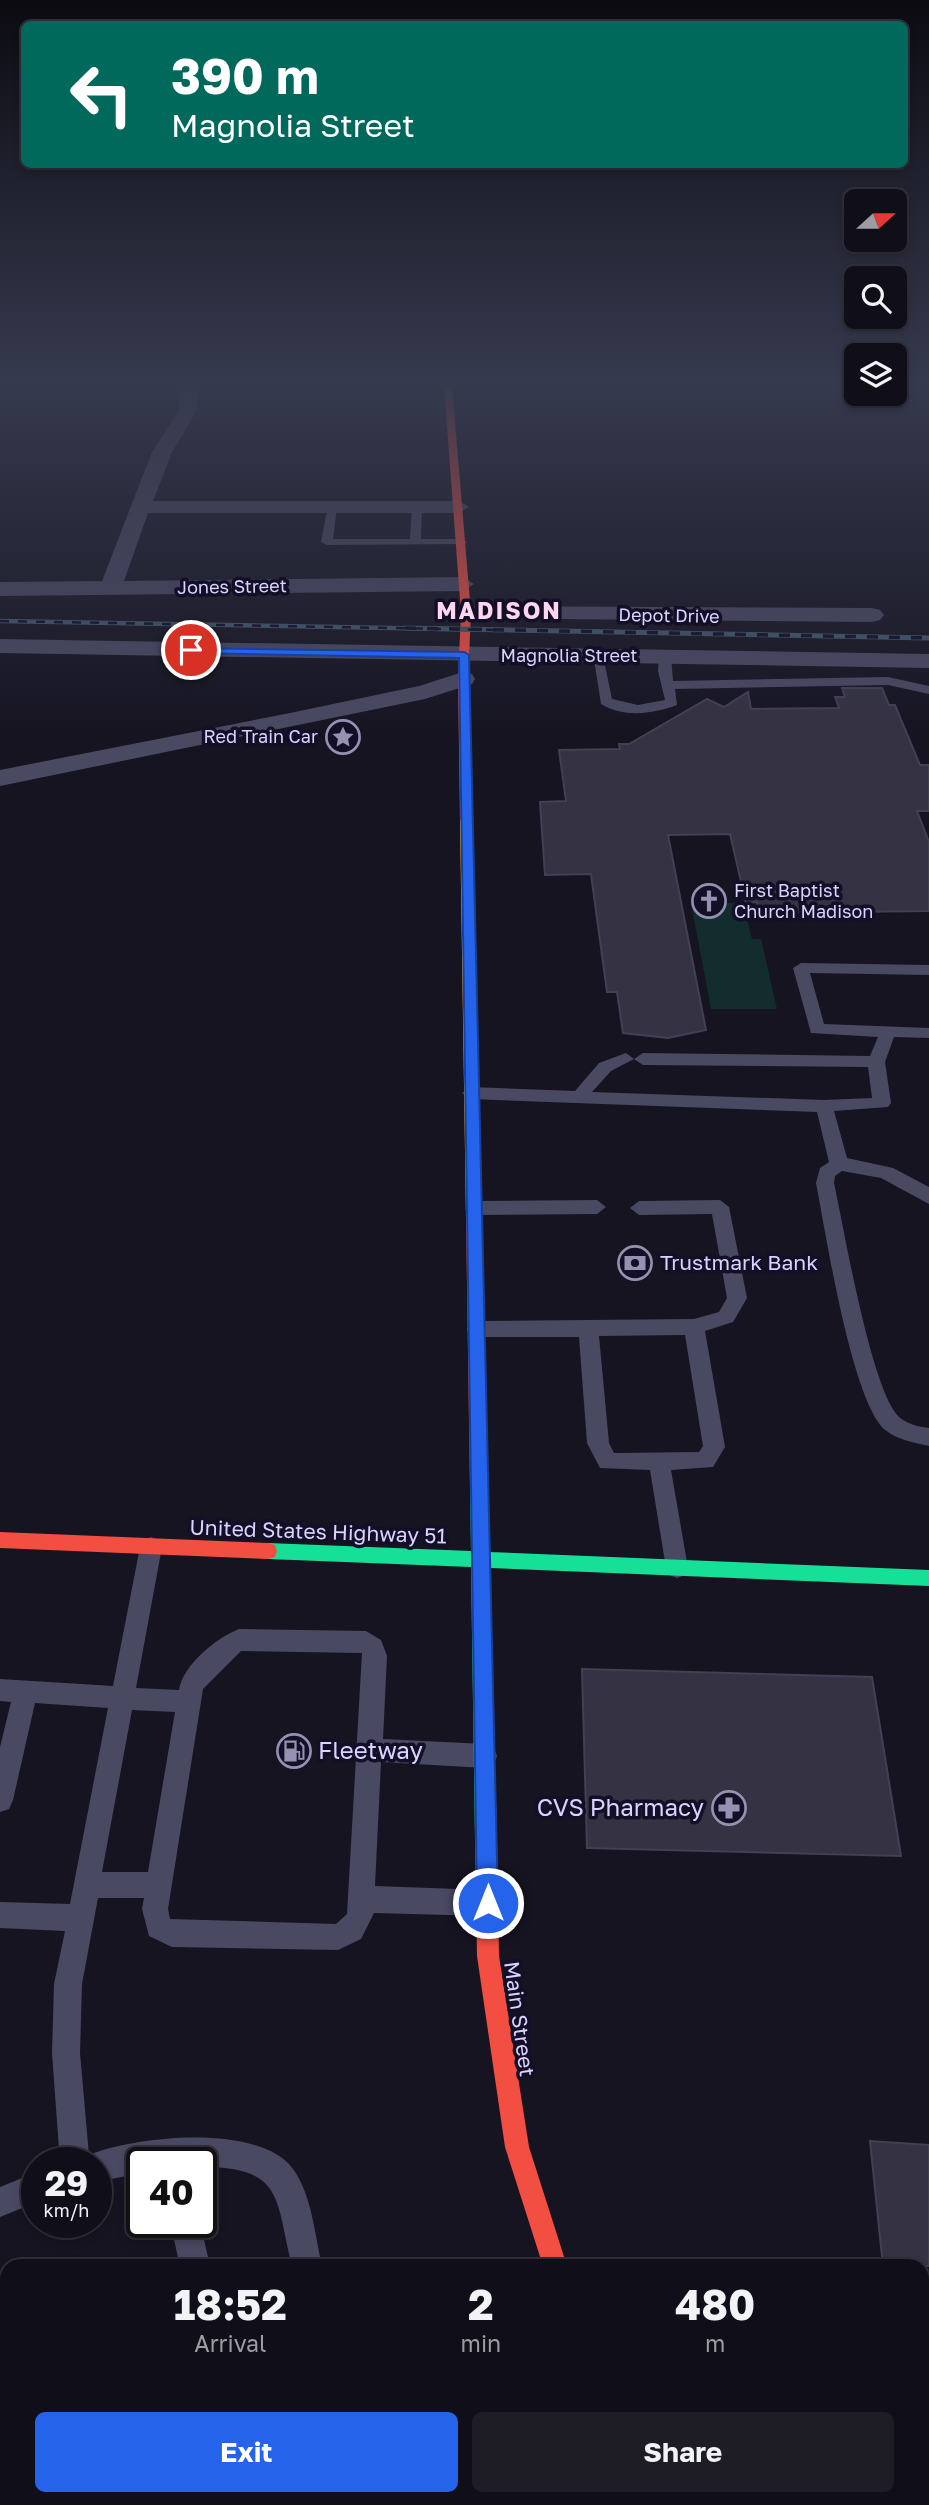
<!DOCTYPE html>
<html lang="en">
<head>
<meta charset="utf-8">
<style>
  :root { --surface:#100f19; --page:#1e1d26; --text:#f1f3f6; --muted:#9c9ca2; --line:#302f38; --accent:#2563eb }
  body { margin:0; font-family:"Golos Text",sans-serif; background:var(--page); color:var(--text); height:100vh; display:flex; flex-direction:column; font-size:26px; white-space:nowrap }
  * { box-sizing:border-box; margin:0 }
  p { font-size:23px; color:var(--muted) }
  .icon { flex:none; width:38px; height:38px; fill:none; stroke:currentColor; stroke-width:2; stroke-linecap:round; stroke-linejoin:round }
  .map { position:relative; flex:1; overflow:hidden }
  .details { position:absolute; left:0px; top:2259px; width:929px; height:247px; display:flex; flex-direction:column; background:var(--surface); border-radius:21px 21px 0 0; box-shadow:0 4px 10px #0003,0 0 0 2px var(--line) }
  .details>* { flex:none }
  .guide { position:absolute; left:21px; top:21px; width:887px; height:147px; border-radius:10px; box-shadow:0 4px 10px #0003,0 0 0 2px var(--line); background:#00695c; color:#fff; overflow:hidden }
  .needle { width:46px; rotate:69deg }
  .tools { position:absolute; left:844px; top:189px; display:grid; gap:14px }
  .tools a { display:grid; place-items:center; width:63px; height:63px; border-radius:10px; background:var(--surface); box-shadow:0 4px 10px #0003,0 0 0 2px var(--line); font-size:35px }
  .speed { position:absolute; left:21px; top:2147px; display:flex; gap:14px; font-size:35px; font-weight:700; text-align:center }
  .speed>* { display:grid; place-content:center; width:91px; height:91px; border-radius:50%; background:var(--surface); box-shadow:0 4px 10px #0003,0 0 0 2px var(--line); line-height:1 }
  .speed small { font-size:18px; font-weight:400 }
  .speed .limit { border:4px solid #111; border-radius:10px; background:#fff; color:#111 }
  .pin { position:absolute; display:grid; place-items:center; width:60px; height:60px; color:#fff; margin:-30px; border:4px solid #fff; border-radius:50%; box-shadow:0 2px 7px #0007 }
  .me { position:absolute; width:77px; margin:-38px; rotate:0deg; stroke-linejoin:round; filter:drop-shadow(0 0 5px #0008) }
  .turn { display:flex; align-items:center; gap:24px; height:147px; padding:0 35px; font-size:32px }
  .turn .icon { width:91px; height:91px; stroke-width:2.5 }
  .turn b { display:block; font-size:49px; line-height:60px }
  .eta { display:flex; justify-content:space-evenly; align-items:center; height:119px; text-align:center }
  .eta b { font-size:42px; font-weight:700; line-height:49px }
  .action { display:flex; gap:14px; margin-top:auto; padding:14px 35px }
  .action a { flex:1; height:80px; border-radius:10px; background:var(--accent); color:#fff; font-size:28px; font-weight:700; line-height:80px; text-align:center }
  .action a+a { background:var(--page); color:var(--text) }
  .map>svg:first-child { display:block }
  .green { fill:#132c2d }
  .building { fill:#343243; stroke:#433f54; stroke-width:2 }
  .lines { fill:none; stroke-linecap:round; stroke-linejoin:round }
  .lane { fill:#4a4962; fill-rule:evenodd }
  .street { fill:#4a4962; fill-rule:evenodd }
  .fast { fill:#16e098; fill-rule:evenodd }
  .slow { fill:#ffcf43; fill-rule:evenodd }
  .jam { fill:#f24e42; fill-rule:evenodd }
  .rail-far1-casing { stroke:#43596b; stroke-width:4.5 }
  .rail-casing { stroke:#43596b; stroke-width:5 }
  .rail-far1 { stroke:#130f26; stroke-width:2.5; stroke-dasharray:9; stroke-linecap:butt }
  .rail { stroke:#130f26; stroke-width:3.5; stroke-dasharray:11; stroke-linecap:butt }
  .route { fill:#2563eb; stroke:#184099; stroke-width:2 }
  .labels { text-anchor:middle; stroke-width:7; stroke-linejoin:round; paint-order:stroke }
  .far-street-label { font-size:18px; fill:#d9d4ff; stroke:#130f26 }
  .far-poi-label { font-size:18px; fill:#d9d4ff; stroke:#130f26; text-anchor:end }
  .poi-label { font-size:21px; fill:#d9d4ff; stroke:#130f26; text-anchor:start }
  .street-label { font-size:21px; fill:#d9d4ff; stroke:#130f26 }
  .far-district-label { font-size:23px; font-weight:bold; letter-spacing:2px; fill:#ffd6f0; stroke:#130f26 }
  .near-poi-label { font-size:24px; fill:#d9d4ff; stroke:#130f26; text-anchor:start }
</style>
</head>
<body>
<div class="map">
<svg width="929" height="2505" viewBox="0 0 929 2505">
  <rect width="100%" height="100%" fill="#161421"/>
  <!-- green -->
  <path class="green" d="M691,903H743L752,939H761L777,1009H711Z"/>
  <!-- building -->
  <g class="building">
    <path d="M842,688H882L889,705H895L920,765H929V811H917L929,842V911L759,913L757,902L746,903L730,834L668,835L706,1030L668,1038L623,1033L617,992H607L591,874L545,875L540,802L566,801L559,750L620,749L619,744H629L707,699L724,707L748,692L751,709L839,708L835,697H845Z"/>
    <path d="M582,1669L872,1677L901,1856L587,1848Z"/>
    <path d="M870,2141L929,2145V2266H883Z"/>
  </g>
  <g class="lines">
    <!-- lane -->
    <g class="lane">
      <path d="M417,503L422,506L421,539H461L467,542L465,544L327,545L321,542L328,505L337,507L333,539H410L412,506Z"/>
      <path d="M665,652L671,656L673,681L888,677L929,686V694L888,685L675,689L677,705C653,714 624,718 601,704L593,653L603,656L612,699L638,705L665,700L658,671L659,656Z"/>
      <path d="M801,963L929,965V975L810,973L824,1024L929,1028V1038L894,1037L885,1062L891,1103L888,1107L834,1111L847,1158L893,1168L929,1187V1204L881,1178L842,1171L835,1176L834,1183C844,1228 871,1390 899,1417C907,1424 919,1427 929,1428V1446C915,1443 895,1439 884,1429C851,1397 826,1234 816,1183L820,1168L829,1162L817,1112L471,1099L462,1093L471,1087L575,1091L599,1063L626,1053L634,1059L643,1053L870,1056L878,1037L811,1033L793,968ZM634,1059L643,1065L868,1067L872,1098L824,1100L592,1092L611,1071Z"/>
      <path d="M597,1200L606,1207L597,1214L474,1215L465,1208L474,1201Z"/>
      <path d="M720,1200L729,1207L747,1298L733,1322L705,1331L725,1447L713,1467L671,1470L688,1568L685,1575L677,1578L669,1575L666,1568L650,1470L600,1468L587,1443L579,1337H477L470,1334L467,1329L470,1324L477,1321L694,1319L719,1312L727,1298L712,1214L639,1215L630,1208L639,1201ZM685,1335L703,1446L699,1452L614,1453L609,1443L599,1336Z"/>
      <path d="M151,1537L159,1540L162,1547L136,1688L179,1690C183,1665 216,1638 239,1629L366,1631L381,1640L387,1656L383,1739L485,1744L494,1748L497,1756L494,1764L485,1768L381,1762L375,1886L486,1890L495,1894L499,1903L495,1912L486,1916L374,1913L361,1939L338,1950L172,1947L149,1936L142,1909L144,1898H98L82,1984L80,2053L89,2155C135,2136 260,2123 293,2169C312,2195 315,2236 322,2266H292C275,2199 285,2167 201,2167V2163H142V2173L96,2182V2163H60L52,2053L54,1984L65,1931L0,1928V1902L70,1904L108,1708L35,1703L13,1800L9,1809L0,1812V1747L11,1702L0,1701V1679L113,1686L140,1547L143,1540ZM241,1651L362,1653L347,1914L336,1924L170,1919L168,1909L203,1689ZM132,1710L175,1712L148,1872H102Z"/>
      <path d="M37,2172V2202L0,2217V2187Z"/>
      <path d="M170,2222H200L210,2266H180Z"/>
      <path d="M200,2499H244L241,2505H197Z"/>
    </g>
    <!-- street -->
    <g class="street">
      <path d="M176,386H194L198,393L196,412L172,452L153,501H459L469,507L459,513H148L124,581L463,577L474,584L463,591L0,596V582L102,581L152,452L178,412L180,393Z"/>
      <path d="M466,606L872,608L880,610L884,615L880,620L872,622L458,618L454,613L458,608Z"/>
      <path d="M0,639L929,654V668L0,653Z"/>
      <path d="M463,672L472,674L475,679L472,684L425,699L0,786V770L290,713L419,686Z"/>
    </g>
    <!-- fast -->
    <path class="fast" d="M479,1484L485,1486L488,1491L489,1552L929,1570V1586L490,1568L497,1841L493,1848L486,1851L479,1848L475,1841L471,1567L268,1559L261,1557L259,1551L261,1545L268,1543L471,1551L470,1491L473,1486Z"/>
    <!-- slow -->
    <g class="slow">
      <path d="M466,816L472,820L482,1217L474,1223L466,1217L460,820Z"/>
      <path d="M616,2499H644L646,2505H618Z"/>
    </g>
    <!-- jam -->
    <g class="jam">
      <path d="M444,386H452L471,613L468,679L472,820L466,824L460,820L458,679L461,613Z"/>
      <path d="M474,1211L482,1217L488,1491L485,1496L479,1498L473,1496L470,1491L466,1217Z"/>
      <path d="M0,1532L268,1543L275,1545L277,1551L275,1557L268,1559L0,1548Z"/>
      <path d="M486,1831L493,1834L497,1841L499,1956L529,2147L567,2266H543L505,2147L477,1956L475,1841L479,1834Z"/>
    </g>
    <!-- rail-far1 casing -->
    <g class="rail-far1-casing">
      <path id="rail-far1" d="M0,621L501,630"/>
    </g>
    <!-- rail casing -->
    <g class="rail-casing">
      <path id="rail" d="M405,628L929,638"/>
    </g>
    <!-- rail-far1 -->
    <use href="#rail-far1" class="rail-far1"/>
    <!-- rail -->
    <use href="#rail" class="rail"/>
  </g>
  <!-- sky -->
  <linearGradient id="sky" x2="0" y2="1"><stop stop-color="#0c0b12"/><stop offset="0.52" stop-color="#363a4e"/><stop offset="1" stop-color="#363a4e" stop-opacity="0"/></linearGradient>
  <rect width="929" height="736" fill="url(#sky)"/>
  <!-- route -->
  <path class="route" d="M187,648L464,652L469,655L498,1903L495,1911L488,1914L480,1911L477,1903L459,658L191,653L186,650Z"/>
  <!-- icons -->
  <defs>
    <g id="sight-ring" transform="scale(1.75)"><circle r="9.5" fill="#130f26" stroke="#9591b1" stroke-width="1.5"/><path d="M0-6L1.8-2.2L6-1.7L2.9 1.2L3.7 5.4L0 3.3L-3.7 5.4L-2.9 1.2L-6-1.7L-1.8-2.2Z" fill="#9591b1"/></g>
    <g id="church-ring" transform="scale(1.75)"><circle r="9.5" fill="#130f26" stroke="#9591b1" stroke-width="1.5"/><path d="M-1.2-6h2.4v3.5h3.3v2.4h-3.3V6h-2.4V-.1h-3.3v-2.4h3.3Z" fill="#9591b1"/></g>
    <g id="bank-ring" transform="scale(1.75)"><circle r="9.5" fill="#130f26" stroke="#9591b1" stroke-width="1.5"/><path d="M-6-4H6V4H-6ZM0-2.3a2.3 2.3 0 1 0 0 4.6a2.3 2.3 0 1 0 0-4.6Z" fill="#9591b1"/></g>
    <g id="fuel-ring" transform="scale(1.75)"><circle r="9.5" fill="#130f26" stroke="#9591b1" stroke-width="1.5"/><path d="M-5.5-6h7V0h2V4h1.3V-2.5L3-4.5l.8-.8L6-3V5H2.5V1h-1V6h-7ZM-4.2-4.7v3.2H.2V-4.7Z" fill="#9591b1"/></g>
    <g id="pharmacy-ring" transform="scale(1.75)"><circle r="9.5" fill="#130f26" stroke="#9591b1" stroke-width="1.5"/><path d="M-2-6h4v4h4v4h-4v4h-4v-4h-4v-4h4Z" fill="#9591b1"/></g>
  </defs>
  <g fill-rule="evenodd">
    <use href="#sight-ring" x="343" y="737"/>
    <use href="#church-ring" x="709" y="901"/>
    <use href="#bank-ring" x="635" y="1263"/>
    <use href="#fuel-ring" x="294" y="1751"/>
    <use href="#pharmacy-ring" x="729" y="1808"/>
  </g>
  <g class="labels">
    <!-- far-street labels -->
    <g class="far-street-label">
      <text transform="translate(232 587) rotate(-1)" y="6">Jones Street</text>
      <text transform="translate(669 616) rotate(1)" y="6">Depot Drive</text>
      <text x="569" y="662">Magnolia Street</text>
    </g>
    <!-- far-poi labels -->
    <g class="far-poi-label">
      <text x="318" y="743">Red Train Car</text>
      <text x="734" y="897" text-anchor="start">First Baptist<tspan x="734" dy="21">Church Madison</tspan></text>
    </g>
    <!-- poi labels -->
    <g class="poi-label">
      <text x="660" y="1270">Trustmark Bank</text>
    </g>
    <!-- street labels -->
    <g class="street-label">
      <text transform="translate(318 1532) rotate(2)" y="7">United States Highway 51</text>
      <text transform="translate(519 2019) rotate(82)" y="7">Main Street</text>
    </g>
    <!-- far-district labels -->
    <g class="far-district-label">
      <text x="499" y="619">MADISON</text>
    </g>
    <!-- near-poi labels -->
    <g class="near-poi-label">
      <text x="318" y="1759">Fleetway</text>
      <text x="704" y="1816" text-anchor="end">CVS Pharmacy</text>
    </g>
  </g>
</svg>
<div class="tools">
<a><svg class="needle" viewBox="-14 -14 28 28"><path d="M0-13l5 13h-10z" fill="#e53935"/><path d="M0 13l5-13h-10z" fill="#9c9ca2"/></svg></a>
<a><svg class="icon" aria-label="search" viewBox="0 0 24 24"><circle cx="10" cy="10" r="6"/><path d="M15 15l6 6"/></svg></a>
<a><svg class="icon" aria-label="layers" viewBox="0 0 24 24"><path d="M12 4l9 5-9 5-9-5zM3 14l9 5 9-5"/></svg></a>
</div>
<div class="speed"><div>29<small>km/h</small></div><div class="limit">40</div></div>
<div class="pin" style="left:191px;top:650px;background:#d93025"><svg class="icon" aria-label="arrive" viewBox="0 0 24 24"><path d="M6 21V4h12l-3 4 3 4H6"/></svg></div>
<svg class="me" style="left:488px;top:1903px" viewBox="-20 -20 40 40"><circle r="17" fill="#2563eb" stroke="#fff" stroke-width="3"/><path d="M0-11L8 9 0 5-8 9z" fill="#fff"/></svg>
<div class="guide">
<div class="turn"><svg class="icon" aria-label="left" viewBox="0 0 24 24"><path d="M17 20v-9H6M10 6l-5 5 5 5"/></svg><div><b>390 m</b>Magnolia Street</div></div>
</div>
<section class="details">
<div class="eta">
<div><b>18:52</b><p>Arrival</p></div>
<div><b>2</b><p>min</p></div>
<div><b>480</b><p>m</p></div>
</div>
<div class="action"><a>Exit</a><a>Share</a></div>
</section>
</div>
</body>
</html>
